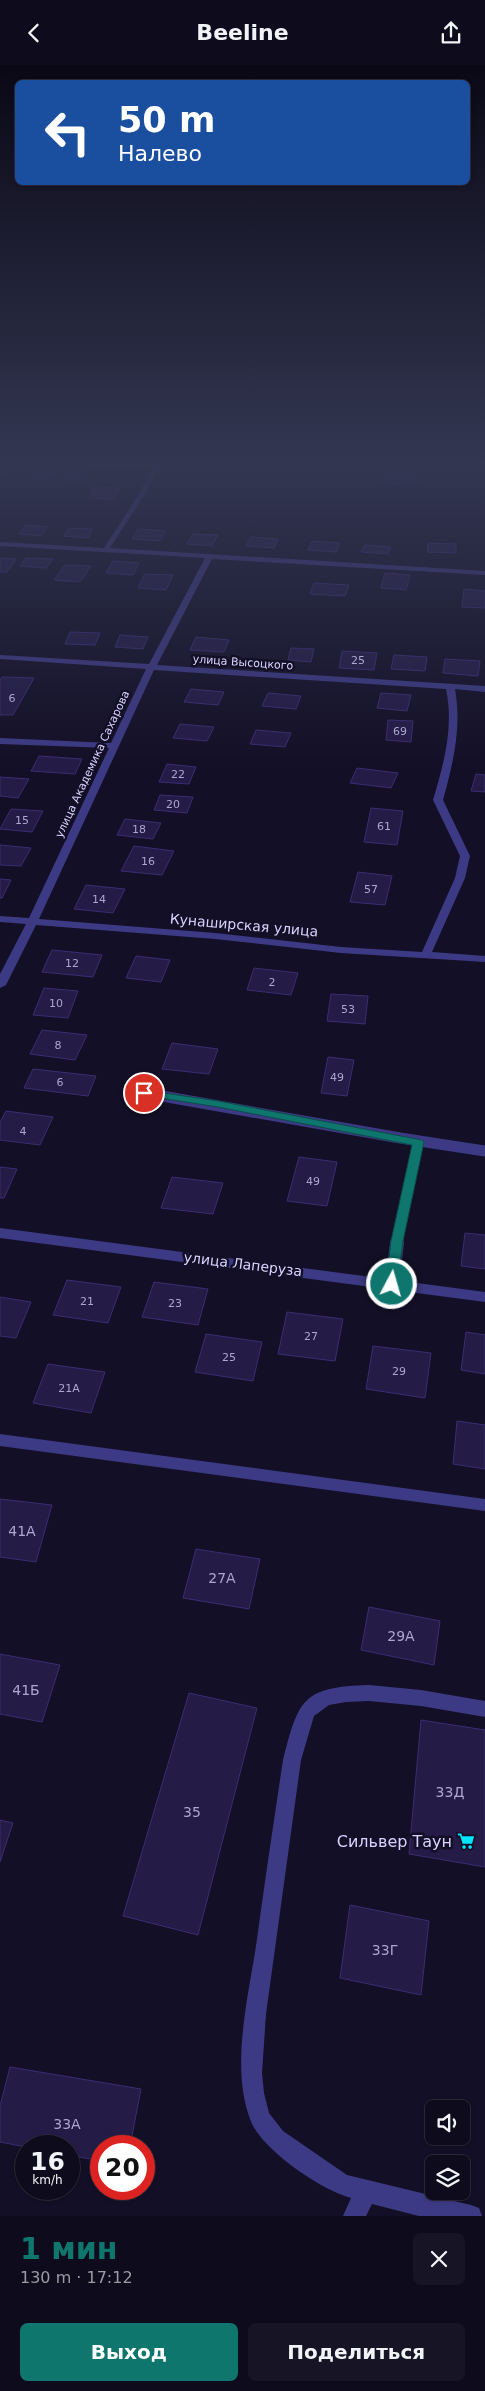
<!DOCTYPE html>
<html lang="ru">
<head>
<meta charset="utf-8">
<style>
  :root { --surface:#0e0b1c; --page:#171425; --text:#f1f3f6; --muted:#9b9ba3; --line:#2e2b3b; --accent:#0f766e }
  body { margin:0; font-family:"DejaVu Sans",sans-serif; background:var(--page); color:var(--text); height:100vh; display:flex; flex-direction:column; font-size:19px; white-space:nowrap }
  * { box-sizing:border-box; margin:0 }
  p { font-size:16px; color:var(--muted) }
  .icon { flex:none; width:28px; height:28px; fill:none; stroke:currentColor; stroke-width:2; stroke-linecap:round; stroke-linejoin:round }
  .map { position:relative; height:2151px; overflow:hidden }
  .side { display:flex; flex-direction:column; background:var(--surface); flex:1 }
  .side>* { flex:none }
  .top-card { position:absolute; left:15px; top:15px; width:455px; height:105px; border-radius:8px; box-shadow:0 1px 4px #0004,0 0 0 1px var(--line); background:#1a4fa0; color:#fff; overflow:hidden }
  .buttons { position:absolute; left:425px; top:2035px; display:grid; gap:10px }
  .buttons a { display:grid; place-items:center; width:45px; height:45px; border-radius:8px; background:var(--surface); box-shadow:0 1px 4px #0004,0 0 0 1px var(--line); font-size:25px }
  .speed { position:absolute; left:15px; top:2070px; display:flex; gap:10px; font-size:25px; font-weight:700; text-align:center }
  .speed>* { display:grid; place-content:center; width:65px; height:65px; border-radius:50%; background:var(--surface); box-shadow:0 1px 4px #0004,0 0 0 1px var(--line); line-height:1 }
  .speed small { font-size:12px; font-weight:400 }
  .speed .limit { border:8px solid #d22; background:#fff; color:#111 }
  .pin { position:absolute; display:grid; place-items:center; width:42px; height:42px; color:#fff; margin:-21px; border:2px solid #fff; border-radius:50%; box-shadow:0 1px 5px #0007 }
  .me { position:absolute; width:55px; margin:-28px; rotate:6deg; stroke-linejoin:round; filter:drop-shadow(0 0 4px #0008) }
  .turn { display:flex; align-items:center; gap:18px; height:105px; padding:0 20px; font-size:22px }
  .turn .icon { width:65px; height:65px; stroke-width:2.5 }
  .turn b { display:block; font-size:35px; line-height:42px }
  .round { display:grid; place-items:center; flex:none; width:52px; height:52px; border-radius:8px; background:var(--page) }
  .head { display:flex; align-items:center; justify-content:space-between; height:85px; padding:0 20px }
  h1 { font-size:30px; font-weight:600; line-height:38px; color:var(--accent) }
  .button { display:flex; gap:10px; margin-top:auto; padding:10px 20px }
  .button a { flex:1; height:58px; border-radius:8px; background:var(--accent); color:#fff; font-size:20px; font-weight:600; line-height:58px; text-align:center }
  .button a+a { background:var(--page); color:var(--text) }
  header { display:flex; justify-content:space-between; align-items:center; height:65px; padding:0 20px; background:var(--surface); font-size:22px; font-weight:600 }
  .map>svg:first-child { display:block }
  .building { fill:#241b47; stroke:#3b2d73 }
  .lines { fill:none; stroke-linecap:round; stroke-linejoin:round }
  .lane-far1 { stroke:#3d3a85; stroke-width:11 }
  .lane { stroke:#3d3a85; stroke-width:14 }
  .street { fill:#3d3a85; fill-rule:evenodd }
  .route { fill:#0f766e; stroke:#0a4d48 }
  .labels { text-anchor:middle; stroke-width:5; stroke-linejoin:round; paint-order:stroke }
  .number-label { font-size:11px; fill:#aca6d1 }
  .far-street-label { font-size:11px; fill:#d9d4ff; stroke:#130f26 }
  .street-label { font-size:14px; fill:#d9d4ff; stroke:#130f26 }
  .near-number-label { font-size:14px; fill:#aca6d1 }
  .near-poi-label { font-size:16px; fill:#d9d4ff; stroke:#130f26; text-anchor:end }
</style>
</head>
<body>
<header><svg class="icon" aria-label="back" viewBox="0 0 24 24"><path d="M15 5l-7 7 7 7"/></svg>Beeline<svg class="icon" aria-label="share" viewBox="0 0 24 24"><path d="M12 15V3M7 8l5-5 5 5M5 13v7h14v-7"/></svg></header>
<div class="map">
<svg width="485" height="2151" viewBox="0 0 485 2151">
  <rect width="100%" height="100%" fill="#130f26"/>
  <!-- building -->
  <g class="building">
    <path d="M383,398H419L416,419L380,418Z"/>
    <path d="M0,403H12L7,410H0Z"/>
    <path d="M34,405L57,407L51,414L29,413Z"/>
    <path d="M67,408L87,409L81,416L62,415Z"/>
    <path d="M95,422L119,423L114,434L89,433Z"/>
    <path d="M26,460L47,462L41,471L19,469Z"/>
    <path d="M69,463L93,464L88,473L64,471Z"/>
    <path d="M138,464L165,466L160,476L132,474Z"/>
    <path d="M193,469L218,470L212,481L187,479Z"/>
    <path d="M251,472L278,474L274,483L246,481Z"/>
    <path d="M312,476L340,478L336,487L308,485Z"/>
    <path d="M428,478L456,479V488L427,487Z"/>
    <path d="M365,480L391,482L388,489L361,487Z"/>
    <path d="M0,493L16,494L7,507H0Z"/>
    <path d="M26,493L53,494L46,503L20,501Z"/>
    <path d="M113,496L139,498L133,510L106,508Z"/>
    <path d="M65,500L91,501L80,517L54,515Z"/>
    <path d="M385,508L410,510L406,525L381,523Z"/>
    <path d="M145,509L173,510L166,525L138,523Z"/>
    <path d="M314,518L349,520L345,531L310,529Z"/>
    <path d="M464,524L485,526V543L462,542Z"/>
    <path d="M70,567L100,568L95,580L65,579Z"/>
    <path d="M120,570L148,572L143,584L115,582Z"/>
    <path d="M196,572L229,575L224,587L190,585Z"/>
    <path d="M291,583L314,584L311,597L288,595Z"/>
    <path d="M342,586L377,588L374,605L339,603Z"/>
    <path d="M394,590L427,592L425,606L391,604Z"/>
    <path d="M445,594L480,596L478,611L443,608Z"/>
    <path d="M2,612L34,613L13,650H0V615Z"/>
    <path d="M191,624L224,627L218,640L184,637Z"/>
    <path d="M268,628L301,631L296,644L262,641Z"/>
    <path d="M381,628L411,630L407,646L377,643Z"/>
    <path d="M388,655L413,656L411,677L386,675Z"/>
    <path d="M180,659L214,662L207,676L173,673Z"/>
    <path d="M256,665L291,668L285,682L250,679Z"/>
    <path d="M39,691L82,694L75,709L31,706Z"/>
    <path d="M167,699L196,702L189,719L159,717Z"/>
    <path d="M357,703L398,708L391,723L350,718Z"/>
    <path d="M476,709L485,710V727L471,726Z"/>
    <path d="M0,712L29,714L18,733L0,731Z"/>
    <path d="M160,730L193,732L187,748L154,745Z"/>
    <path d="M371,743L403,746L397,780L364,777Z"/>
    <path d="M11,744L43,746L32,767L0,764Z"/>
    <path d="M125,754L161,758L153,774L117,770Z"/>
    <path d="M0,780L31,783L21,801L0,800Z"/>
    <path d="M134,781L174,786L162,810L121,806Z"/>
    <path d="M358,807L392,811L385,840L350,837Z"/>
    <path d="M0,814L11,815L2,833H0Z"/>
    <path d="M86,820L125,824L113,848L74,844Z"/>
    <path d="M52,885L102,890L93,912L42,907Z"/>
    <path d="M136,891L170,895L161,917L126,913Z"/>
    <path d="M254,903L298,908L291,930L247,925Z"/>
    <path d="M44,923L78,926L68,953L33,950Z"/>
    <path d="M331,929L368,931L365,959L327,956Z"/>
    <path d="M42,965L87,970L75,995L30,989Z"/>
    <path d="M172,978L218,984L209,1009L162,1004Z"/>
    <path d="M328,992L354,995L347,1031L321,1028Z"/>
    <path d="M33,1004L96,1011L88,1031L24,1023Z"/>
    <path d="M6,1046L53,1052L40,1080L0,1075V1057Z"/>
    <path d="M299,1092L337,1097L327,1141L287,1136Z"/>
    <path d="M0,1102L17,1104L4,1133H0Z"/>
    <path d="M172,1112L223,1118L213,1149L161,1143Z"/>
    <path d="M465,1168L485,1170V1204L461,1201Z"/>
    <path d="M67,1215L121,1222L108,1258L53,1250Z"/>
    <path d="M154,1217L208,1224L198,1260L142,1252Z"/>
    <path d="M0,1232L31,1237L16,1273L0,1271Z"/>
    <path d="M287,1247L343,1254L335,1296L278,1289Z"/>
    <path d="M466,1267L485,1270V1309L461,1305Z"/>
    <path d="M206,1269L262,1277L253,1316L195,1307Z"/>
    <path d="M373,1281L431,1288L425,1333L366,1324Z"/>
    <path d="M48,1299L105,1307L91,1348L33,1338Z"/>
    <path d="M457,1356L485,1360V1404L453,1399Z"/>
    <path d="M0,1434L52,1440L36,1497L0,1492Z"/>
    <path d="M196,1484L260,1494L249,1544L183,1533Z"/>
    <path d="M369,1542L440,1556L434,1600L361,1585Z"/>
    <path d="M0,1589L60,1600L42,1657L0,1649Z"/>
    <path d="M189,1628L257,1643L198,1870L123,1851Z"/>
    <path d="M421,1655L485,1665V1802L409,1789Z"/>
    <path d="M0,1755L13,1758L0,1797Z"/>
    <path d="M350,1840L429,1856L421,1930L340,1913Z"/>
    <path d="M10,2002L141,2024L130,2081H101V2096L69,2090V2081L26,2082L0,2077V2041Z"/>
  </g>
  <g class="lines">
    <!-- lane-far1 -->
    <g class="lane-far1">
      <path d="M145,1028L400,1073L485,1086"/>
      <path d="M397,1179L418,1077"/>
    </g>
    <!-- lane -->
    <path class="lane" d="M392,1219L397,1178"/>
    <!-- street -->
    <g class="street">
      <path d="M82,398L154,400L155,398H161L145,429L110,483L485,506V510L212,494L157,600L485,621V627L455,624C462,663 453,698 443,735L470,791L465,813L432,887L485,891V897L341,888L215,874L36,860L6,920L0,923V909L26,859L0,857V851L29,853L109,683L0,679V673L111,678L146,604L0,594V590L149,599L205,493L0,481V477L104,483L139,429L152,404L85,400ZM154,605L446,624C454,662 444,698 433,735L460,791L455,813L422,887L341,882L215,868L39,854Z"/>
      <path d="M0,1163L485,1227V1237L0,1173Z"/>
      <path d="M0,1369L485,1434V1446L0,1381Z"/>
      <path d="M369,1620L421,1625L485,1636V1652L421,1641L369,1636L346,1637L329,1640L314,1651L301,1695L266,1949L262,2008L264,2028L269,2048L283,2066L347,2110L471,2140L479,2143L482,2151H419L372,2139L366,2151H343L351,2133C321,2125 260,2084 250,2054C230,2000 249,1930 257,1874C265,1815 274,1755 283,1695C299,1634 302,1622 369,1620Z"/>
    </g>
  </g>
  <!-- sky -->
  <linearGradient id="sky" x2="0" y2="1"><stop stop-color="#0a0815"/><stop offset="0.57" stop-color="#333752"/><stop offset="1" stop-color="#333752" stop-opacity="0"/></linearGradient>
  <rect width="485" height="699" fill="url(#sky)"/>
  <!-- route -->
  <path class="route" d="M144,1025L218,1036L422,1075L424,1077L403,1176L397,1222L392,1223L386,1219L391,1176L412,1080L218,1042L141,1030L139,1028Z"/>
  <!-- icons -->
  <defs>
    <g id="supermarket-bare" transform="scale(1.35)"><path d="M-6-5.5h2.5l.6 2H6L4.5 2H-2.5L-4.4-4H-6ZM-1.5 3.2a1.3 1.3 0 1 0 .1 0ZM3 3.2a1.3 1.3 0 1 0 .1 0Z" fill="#00e5ff" stroke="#130f26" stroke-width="2.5" paint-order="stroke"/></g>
  </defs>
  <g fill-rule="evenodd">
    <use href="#supermarket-bare" x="466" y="1776"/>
  </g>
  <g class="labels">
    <!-- number labels -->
    <g class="number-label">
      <text x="358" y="599">25</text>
      <text x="12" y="637">6</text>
      <text x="400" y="670">69</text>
      <text x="178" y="713">22</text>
      <text x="173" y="743">20</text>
      <text x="22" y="759">15</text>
      <text x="384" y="765">61</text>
      <text x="139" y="768">18</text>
      <text x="148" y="800">16</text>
      <text x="371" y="828">57</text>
      <text x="99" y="838">14</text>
      <text x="72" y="902">12</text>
      <text x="272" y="921">2</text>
      <text x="56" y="942">10</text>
      <text x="348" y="948">53</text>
      <text x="58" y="984">8</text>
      <text x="337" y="1016">49</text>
      <text x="60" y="1021">6</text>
      <text x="23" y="1070">4</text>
      <text x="313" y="1120">49</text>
      <text x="87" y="1240">21</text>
      <text x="175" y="1242">23</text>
      <text x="311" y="1275">27</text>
      <text x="229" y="1296">25</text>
      <text x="399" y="1310">29</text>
      <text x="69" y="1327">21А</text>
    </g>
    <!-- far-street labels -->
    <g class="far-street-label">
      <text transform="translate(243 597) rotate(4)" y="4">улица Высоцкого</text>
      <text transform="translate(92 699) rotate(-65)" y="4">улица Академика Сахарова</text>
    </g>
    <!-- street labels -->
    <g class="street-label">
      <text transform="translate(244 860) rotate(5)" y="5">Кунаширская улица</text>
      <text transform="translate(243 1199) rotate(7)" y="5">улица Лаперуза</text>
    </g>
    <!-- near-number labels -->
    <g class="near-number-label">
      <text x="22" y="1471">41А</text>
      <text x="222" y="1518">27А</text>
      <text x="401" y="1576">29А</text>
      <text x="26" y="1630">41Б</text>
      <text x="450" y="1732">33Д</text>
      <text x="192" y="1752">35</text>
      <text x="385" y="1890">33Г</text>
      <text x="67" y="2064">33А</text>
    </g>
    <!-- near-poi labels -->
    <g class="near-poi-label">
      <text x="452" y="1782">Сильвер Таун</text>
    </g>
  </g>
</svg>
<div class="buttons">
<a><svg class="icon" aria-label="sound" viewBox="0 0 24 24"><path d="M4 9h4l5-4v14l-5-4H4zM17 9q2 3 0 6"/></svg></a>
<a><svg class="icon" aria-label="layers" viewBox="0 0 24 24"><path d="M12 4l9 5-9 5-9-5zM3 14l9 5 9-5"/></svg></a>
</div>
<div class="speed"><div>16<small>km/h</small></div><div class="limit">20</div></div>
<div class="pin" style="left:144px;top:1028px;background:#d93025"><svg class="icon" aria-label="arrive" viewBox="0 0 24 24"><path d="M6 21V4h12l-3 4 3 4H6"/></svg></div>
<svg class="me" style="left:392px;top:1219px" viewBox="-20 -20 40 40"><circle r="17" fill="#0f766e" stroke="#fff" stroke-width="3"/><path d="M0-11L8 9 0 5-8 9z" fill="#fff"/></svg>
<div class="top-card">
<div class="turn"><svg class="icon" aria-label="left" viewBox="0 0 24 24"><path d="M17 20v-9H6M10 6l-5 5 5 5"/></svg><div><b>50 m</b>Налево</div></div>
</div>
</div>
<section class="side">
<div class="head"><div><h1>1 мин</h1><p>130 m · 17:12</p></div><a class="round"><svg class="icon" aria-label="close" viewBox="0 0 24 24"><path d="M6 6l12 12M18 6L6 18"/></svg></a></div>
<div class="button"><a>Выход</a><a>Поделиться</a></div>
</section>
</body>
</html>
